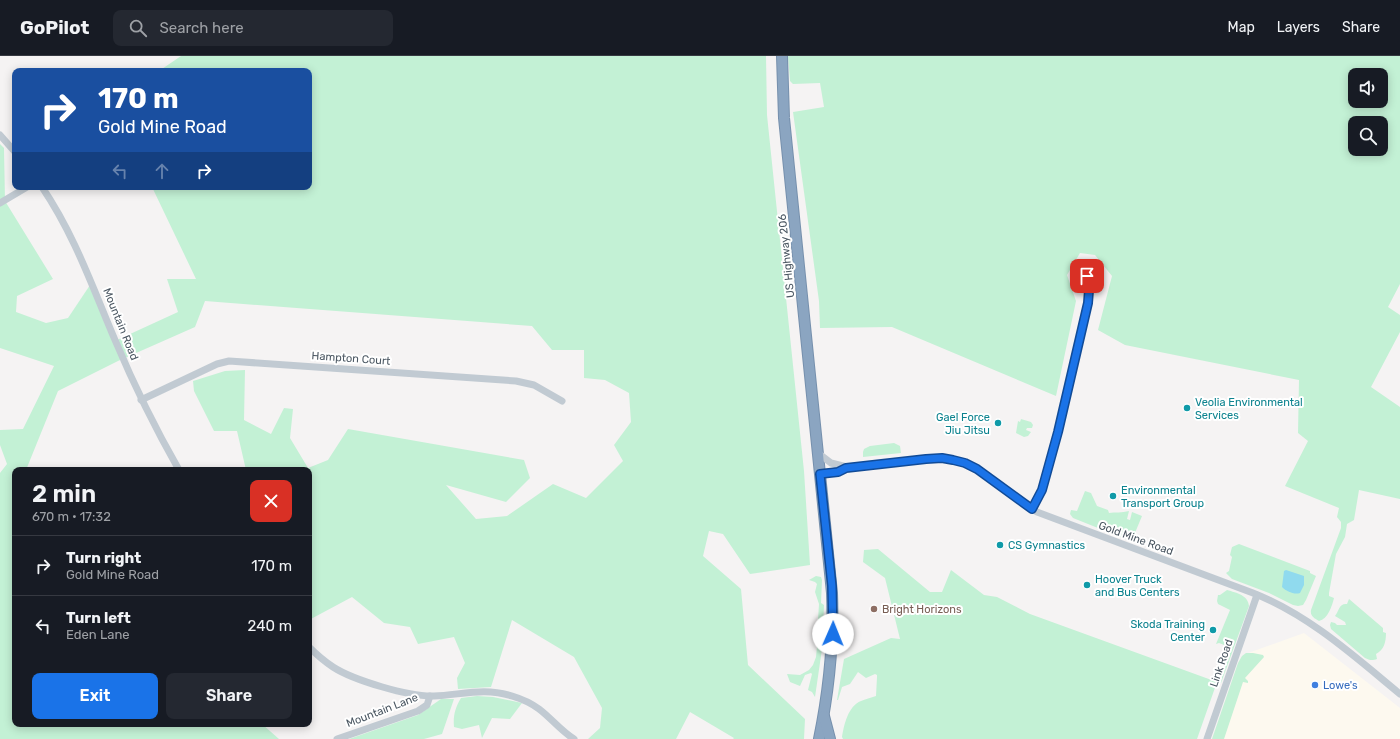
<!DOCTYPE html>
<html lang="en">
<head>
<meta charset="utf-8">
<style>
  :root { --surface:#171b24; --page:#242831; --text:#f1f3f6; --muted:#9ea1a6; --line:#363941; --accent:#1a73e8 }
  body { margin:0; font-family:Rubik,sans-serif; background:var(--page); color:var(--text); height:100vh; display:flex; flex-direction:column; font-size:15px; white-space:nowrap }
  * { box-sizing:border-box; margin:0 }
  p { font-size:13px; color:var(--muted) }
  .icon { flex:none; width:22px; height:22px; fill:none; stroke:currentColor; stroke-width:2; stroke-linecap:round; stroke-linejoin:round }
  .map { position:relative; flex:1; overflow:hidden }
  .panel { position:absolute; left:12px; top:411px; width:300px; height:260px; display:flex; flex-direction:column; background:var(--surface); border-radius:8px; box-shadow:0 2px 10px #0003 }
  .panel>* { flex:none }
  .guide { position:absolute; left:12px; top:12px; width:300px; height:122px; border-radius:8px; box-shadow:0 2px 10px #0003; background:#1a4fa0; color:#fff; overflow:hidden }
  .controls { position:absolute; left:1348px; top:12px; display:grid; gap:8px }
  .controls a { display:grid; place-items:center; width:40px; height:40px; border-radius:8px; background:var(--surface); box-shadow:0 2px 10px #0003; font-size:20px }
  .pin { position:absolute; display:grid; place-items:center; width:34px; height:34px; color:#fff; margin:-17px; border-radius:8px; box-shadow:0 2px 6px #0006 }
  .me { position:absolute; width:44px; margin:-22px; rotate:1deg; stroke-linejoin:round; filter:drop-shadow(0 0 3px #0008) }
  .turn { display:flex; align-items:center; gap:14px; height:84px; padding:0 20px; font-size:18px }
  .turn .icon { width:52px; height:52px; stroke-width:2.5 }
  .turn b { display:block; font-size:28px; line-height:34px }
  .lanes { display:flex; align-items:center; height:38px; padding:0 20px; background:#0003; justify-content:center; gap:20px; direction:ltr }
  .lanes .off { opacity:.35 }
  .round { display:grid; place-items:center; flex:none; width:42px; height:42px; border-radius:8px; background:var(--page) }
  .head { display:flex; align-items:center; justify-content:space-between; height:68px; padding:0 20px }
  h1 { font-size:24px; font-weight:600; line-height:30px }
  .primary-button { display:flex; gap:8px; margin-top:auto; padding:8px 20px }
  .primary-button a { flex:1; height:46px; border-radius:8px; background:var(--accent); color:#fff; font-size:16px; font-weight:600; line-height:46px; text-align:center }
  .primary-button a+a { background:var(--page); color:var(--text) }
  ul { padding:0; list-style:none }
  li { display:flex; align-items:center; gap:12px; height:60px; padding:0 20px; border-top:1px solid var(--line) }
  li div { flex:1 }
  li b { display:block; font-size:15px }
  li em { font-style:normal }
  header { display:flex; align-items:center; gap:24px; box-sizing:border-box; height:56px; padding:0 20px; background:var(--surface); border-bottom:1px solid var(--line) }
  header strong { font-size:19px }
  nav { display:flex; gap:22px; margin-inline-start:auto; font-size:14px }
  .search { width:280px; height:36px; background:var(--page); display:flex; align-items:center; gap:10px; box-sizing:border-box; padding:0 14px; border-radius:8px; color:var(--muted); font-size:15px }
  .map>svg:first-child { display:block }
  .commercial { fill:#fdf9ef }
  .green { fill:#c3f1d5; fill-rule:evenodd }
  .water { fill:#90daee }
  .lines { fill:none; stroke-linecap:round; stroke-linejoin:round }
  .highway-casing { stroke:#7690ad; stroke-width:12 }
  .minor { stroke:#c1cad2; stroke-width:7 }
  .highway { stroke:#8ba5c1; stroke-width:10 }
  .route-casing { stroke:#114b97; stroke-width:10 }
  .route { stroke:#1a73e8; stroke-width:7 }
  .culture-dot { fill:#0f9aa8; stroke:#fff; stroke-width:1.5 }
  .education-dot { fill:#8d6e63; stroke:#fff; stroke-width:1.5 }
  .shop-dot { fill:#3f7fe0; stroke:#fff; stroke-width:1.5 }
  .labels { text-anchor:middle; stroke-width:4; stroke-linejoin:round; paint-order:stroke }
  .street-label { font-size:11px; fill:#4a5661; stroke:#fff }
  .culture-label { font-size:11px; fill:#0d838f; stroke:#fff; text-anchor:start }
  .education-label { font-size:11px; fill:#785e54; stroke:#fff; text-anchor:start }
  .shop-label { font-size:11px; fill:#366cbe; stroke:#fff; text-anchor:start }
</style>
</head>
<body>
<header>
<strong>GoPilot</strong>
<div class="search"><svg class="icon" aria-label="search" viewBox="0 0 24 24"><circle cx="10" cy="10" r="6"/><path d="M15 15l6 6"/></svg>Search here</div>
<nav><a>Map</a><a>Layers</a><a>Share</a></nav>
</header>
<div class="map">
<svg width="1400" height="683" viewBox="0 0 1400 683">
  <rect width="100%" height="100%" fill="#f5f3f3"/>
  <!-- commercial -->
  <path class="commercial" d="M1304,577L1400,652V683H1214L1248,597Z"/>
  <!-- green -->
  <g class="green">
    <path d="M181,0H766L767,59L804,415L810,509L750,518L723,478L709,475L703,500L741,533L748,609L805,663L804,683H733L734,682L690,656L676,683H588L600,672L602,652L574,601L512,564L491,631L458,633L457,622L465,607L454,581L418,588L410,571L384,567L352,541L309,564V414H246L237,375H214L194,335L193,325L225,315L245,314L244,364L271,378L284,352L293,353L290,382L308,412L328,404L348,373L524,404L530,422L506,446L446,429L476,463L507,460L553,428L586,442L623,405L614,389L631,366L629,337L605,324L584,322V294H552L532,270L205,245L195,271L118,305L58,335L26,414H15V668H262L279,683H0V417L7,408L0,389V374L23,373L54,310L0,292V88L4,92L5,145L53,223L17,240L16,256L46,267L68,262L92,226L117,284L178,256L167,223H196L152,131H309V15H159Z"/>
    <path d="M788,0H1400V228L1388,251L1400,259V276L1371,331L1400,351V443L1359,434L1354,464L1347,468L1345,481L1336,498L1329,537V540L1334,542C1332,550 1328,563 1319,565C1314,562 1310,560 1311,554L1341,472V466L1337,461L1339,452L1285,430L1308,385L1298,377L1299,324L1125,289L1098,274L1112,220L1095,199L1080,197L1067,219L1076,245L1056,340L892,271L820,272L819,245L793,56L824,51L820,27L793,28L790,25ZM1355,19H1381V45H1355ZM1355,67H1381V93H1355Z"/>
    <path d="M1021,363L1031,366L1033,369L1032,372H1027L1026,374L1031,376L1028,380L1024,381L1016,377L1018,365L1020,366Z"/>
    <path d="M894,387L900,390L901,397L863,401V396L864,393L870,390Z"/>
    <path d="M1085,435L1091,437L1097,450L1108,454L1109,457C1115,456 1122,457 1129,455L1127,463L1130,464L1132,456L1142,460L1132,484H1128L1073,462L1070,458L1071,454L1077,455Z"/>
    <path d="M1239,488L1310,515V517L1316,520L1306,544L1303,549L1298,550L1293,549L1269,537L1232,523L1226,517L1229,515L1232,501L1230,499L1232,491Z"/>
    <path d="M878,493L930,536H942L951,514L984,539L997,541L1030,558L1217,626L1197,683H843L842,681C844,669 848,650 861,645C865,643 871,642 876,640L877,621V619L875,618L866,622L858,616L850,628L842,631L838,644H837L844,603L891,582L900,583L885,522L863,506L864,494Z"/>
    <path d="M816,520L821,521L822,524L821,547L824,549L822,593L815,641L812,636L808,634L812,618L811,617L805,619L800,630L790,626L787,618L800,619L809,614L813,609L816,601L818,580L820,575V569L818,564L819,548L815,536L817,528L815,526L809,524Z"/>
    <path d="M1227,534C1237,537 1248,539 1249,550L1221,627H1219L1232,592L1219,587L1216,588L1230,554L1218,548L1217,545L1218,539H1220Z"/>
    <path d="M1349,543L1383,572V576L1386,577C1386,586 1384,594 1376,598L1377,603C1372,605 1369,604 1365,602L1331,573L1330,569L1331,566L1335,567L1337,569H1346L1345,566L1335,560C1339,555 1339,547 1347,548Z"/>
    <path d="M1246,597H1253L1263,599L1264,601L1245,622L1248,625V627L1243,626L1224,683H1212L1238,607L1242,600Z"/>
    <path d="M477,640L493,641L522,647L510,663L492,662L482,682L479,669L462,673L454,671C453,660 455,652 461,642Z"/>
    <path d="M441,643H454L442,678L424,683H349L418,659Z"/>
  </g>
  <!-- water -->
  <path class="water" d="M1286,514L1304,520V529L1300,537C1294,539 1286,535 1282,531L1284,515Z"/>
  <g class="lines">
    <!-- highway casing -->
    <g class="highway-casing">
      <g id="highway">
        <path d="M782,0L784,62L832,537C834,587 829,634 819,683"/>
        <path d="M824,660L830,683"/>
      </g>
    </g>
    <!-- minor -->
    <g class="minor">
      <path d="M0,79L15,96"/>
      <path d="M42,131C75,180 92,230 115,284C134,329 155,372 179,414"/>
      <path d="M0,147L27,131"/>
      <path d="M141,344L217,308L229,305L516,325L534,329L562,345"/>
      <path d="M818,397L831,407L847,411L940,402C979,403 1006,438 1037,456L1253,537C1309,559 1354,600 1400,638"/>
      <path d="M820,418L838,416L847,411"/>
      <path d="M1032,453L1042,434L1046,417L1065,348L1088,247L1089,233L1087,220"/>
      <path d="M309,591C316,598 324,605 333,611C353,624 409,641 434,640C461,639 484,631 512,640C522,643 531,647 539,653C551,662 561,675 574,683"/>
      <path d="M337,683L418,655L427,649L430,640"/>
      <path d="M1207,683L1257,539"/>
    </g>
    <!-- highway -->
    <use href="#highway" class="highway"/>
  </g>
  <g class="lines">
    <!-- route casing -->
    <g class="route-casing">
      <path id="route" d="M833,578L832,530L820,418L838,416L846,412L926,403L942,402L953,404L965,407L977,413L1032,453L1042,434L1058,376L1088,247L1089,234L1087,220"/>
    </g>
    <!-- route -->
    <use href="#route" class="route"/>
  </g>
  <!-- markers -->
  <g class="culture-dot">
    <circle cx="1187" cy="352" r="4"/>
    <circle cx="998" cy="367" r="4"/>
    <circle cx="1113" cy="440" r="4"/>
    <circle cx="1000" cy="489" r="4"/>
    <circle cx="1087" cy="529" r="4"/>
    <circle cx="1213" cy="574" r="4"/>
  </g>
  <circle class="education-dot" cx="874" cy="553" r="4"/>
  <circle class="shop-dot" cx="1315" cy="629" r="4"/>
  <g class="labels">
    <!-- street labels -->
    <g class="street-label">
      <text transform="translate(786 200) rotate(-96)" y="4">US Highway 206</text>
      <text transform="translate(121 268) rotate(68)" y="4">Mountain Road</text>
      <text transform="translate(351 302) rotate(4)" y="4">Hampton Court</text>
      <text transform="translate(1136 482) rotate(20)" y="4">Gold Mine Road</text>
      <text transform="translate(1221 607) rotate(-71)" y="4">Link Road</text>
      <text transform="translate(382 654) rotate(-21)" y="4">Mountain Lane</text>
    </g>
    <!-- culture labels -->
    <g class="culture-label">
      <text x="1195" y="350">Veolia Environmental<tspan x="1195" dy="13">Services</tspan></text>
      <text x="990" y="365" text-anchor="end">Gael Force<tspan x="990" dy="13">Jiu Jitsu</tspan></text>
      <text x="1121" y="438">Environmental<tspan x="1121" dy="13">Transport Group</tspan></text>
      <text x="1008" y="493">CS Gymnastics</text>
      <text x="1095" y="527">Hoover Truck<tspan x="1095" dy="13">and Bus Centers</tspan></text>
      <text x="1205" y="572" text-anchor="end">Skoda Training<tspan x="1205" dy="13">Center</tspan></text>
    </g>
    <!-- education labels -->
    <g class="education-label">
      <text x="882" y="557">Bright Horizons</text>
    </g>
    <!-- shop labels -->
    <g class="shop-label">
      <text x="1323" y="633">Lowe's</text>
    </g>
  </g>
</svg>
<div class="controls">
<a><svg class="icon" aria-label="sound" viewBox="0 0 24 24"><path d="M4 9h4l5-4v14l-5-4H4zM17 9q2 3 0 6"/></svg></a>
<a><svg class="icon" aria-label="search" viewBox="0 0 24 24"><circle cx="10" cy="10" r="6"/><path d="M15 15l6 6"/></svg></a>
</div>
<div class="pin" style="left:1087px;top:220px;background:#d93025"><svg class="icon" aria-label="arrive" viewBox="0 0 24 24"><path d="M6 21V4h12l-3 4 3 4H6"/></svg></div>
<svg class="me" style="left:833px;top:578px" viewBox="-20 -20 40 40"><circle r="19" fill="#fff"/><path d="M0-13L10 11 0 6-10 11z" fill="#1a73e8"/></svg>
<div class="guide">
<div class="turn"><svg class="icon" aria-label="right" viewBox="0 0 24 24"><path d="M7 20v-9h11M14 6l5 5-5 5"/></svg><div><b>170 m</b>Gold Mine Road</div></div>
<div class="lanes"><svg class="icon off" aria-label="left" viewBox="0 0 24 24"><path d="M17 20v-9H6M10 6l-5 5 5 5"/></svg><svg class="icon off" aria-label="ahead" viewBox="0 0 24 24"><path d="M12 20V5M6 11l6-6 6 6"/></svg><svg class="icon" aria-label="right" viewBox="0 0 24 24"><path d="M7 20v-9h11M14 6l5 5-5 5"/></svg></div>
</div>
<section class="panel">
<div class="head"><div><h1>2 min</h1><p>670 m · 17:32</p></div><a class="round" style="background:#d93025;color:#fff"><svg class="icon" aria-label="close" viewBox="0 0 24 24"><path d="M6 6l12 12M18 6L6 18"/></svg></a></div>
<ul>
<li><svg class="icon" aria-label="right" viewBox="0 0 24 24"><path d="M7 20v-9h11M14 6l5 5-5 5"/></svg><div><b>Turn right</b><p>Gold Mine Road</p></div><em>170 m</em></li>
<li><svg class="icon" aria-label="left" viewBox="0 0 24 24"><path d="M17 20v-9H6M10 6l-5 5 5 5"/></svg><div><b>Turn left</b><p>Eden Lane</p></div><em>240 m</em></li>
</ul>
<div class="primary-button"><a>Exit</a><a>Share</a></div>
</section>
</div>
</body>
</html>
